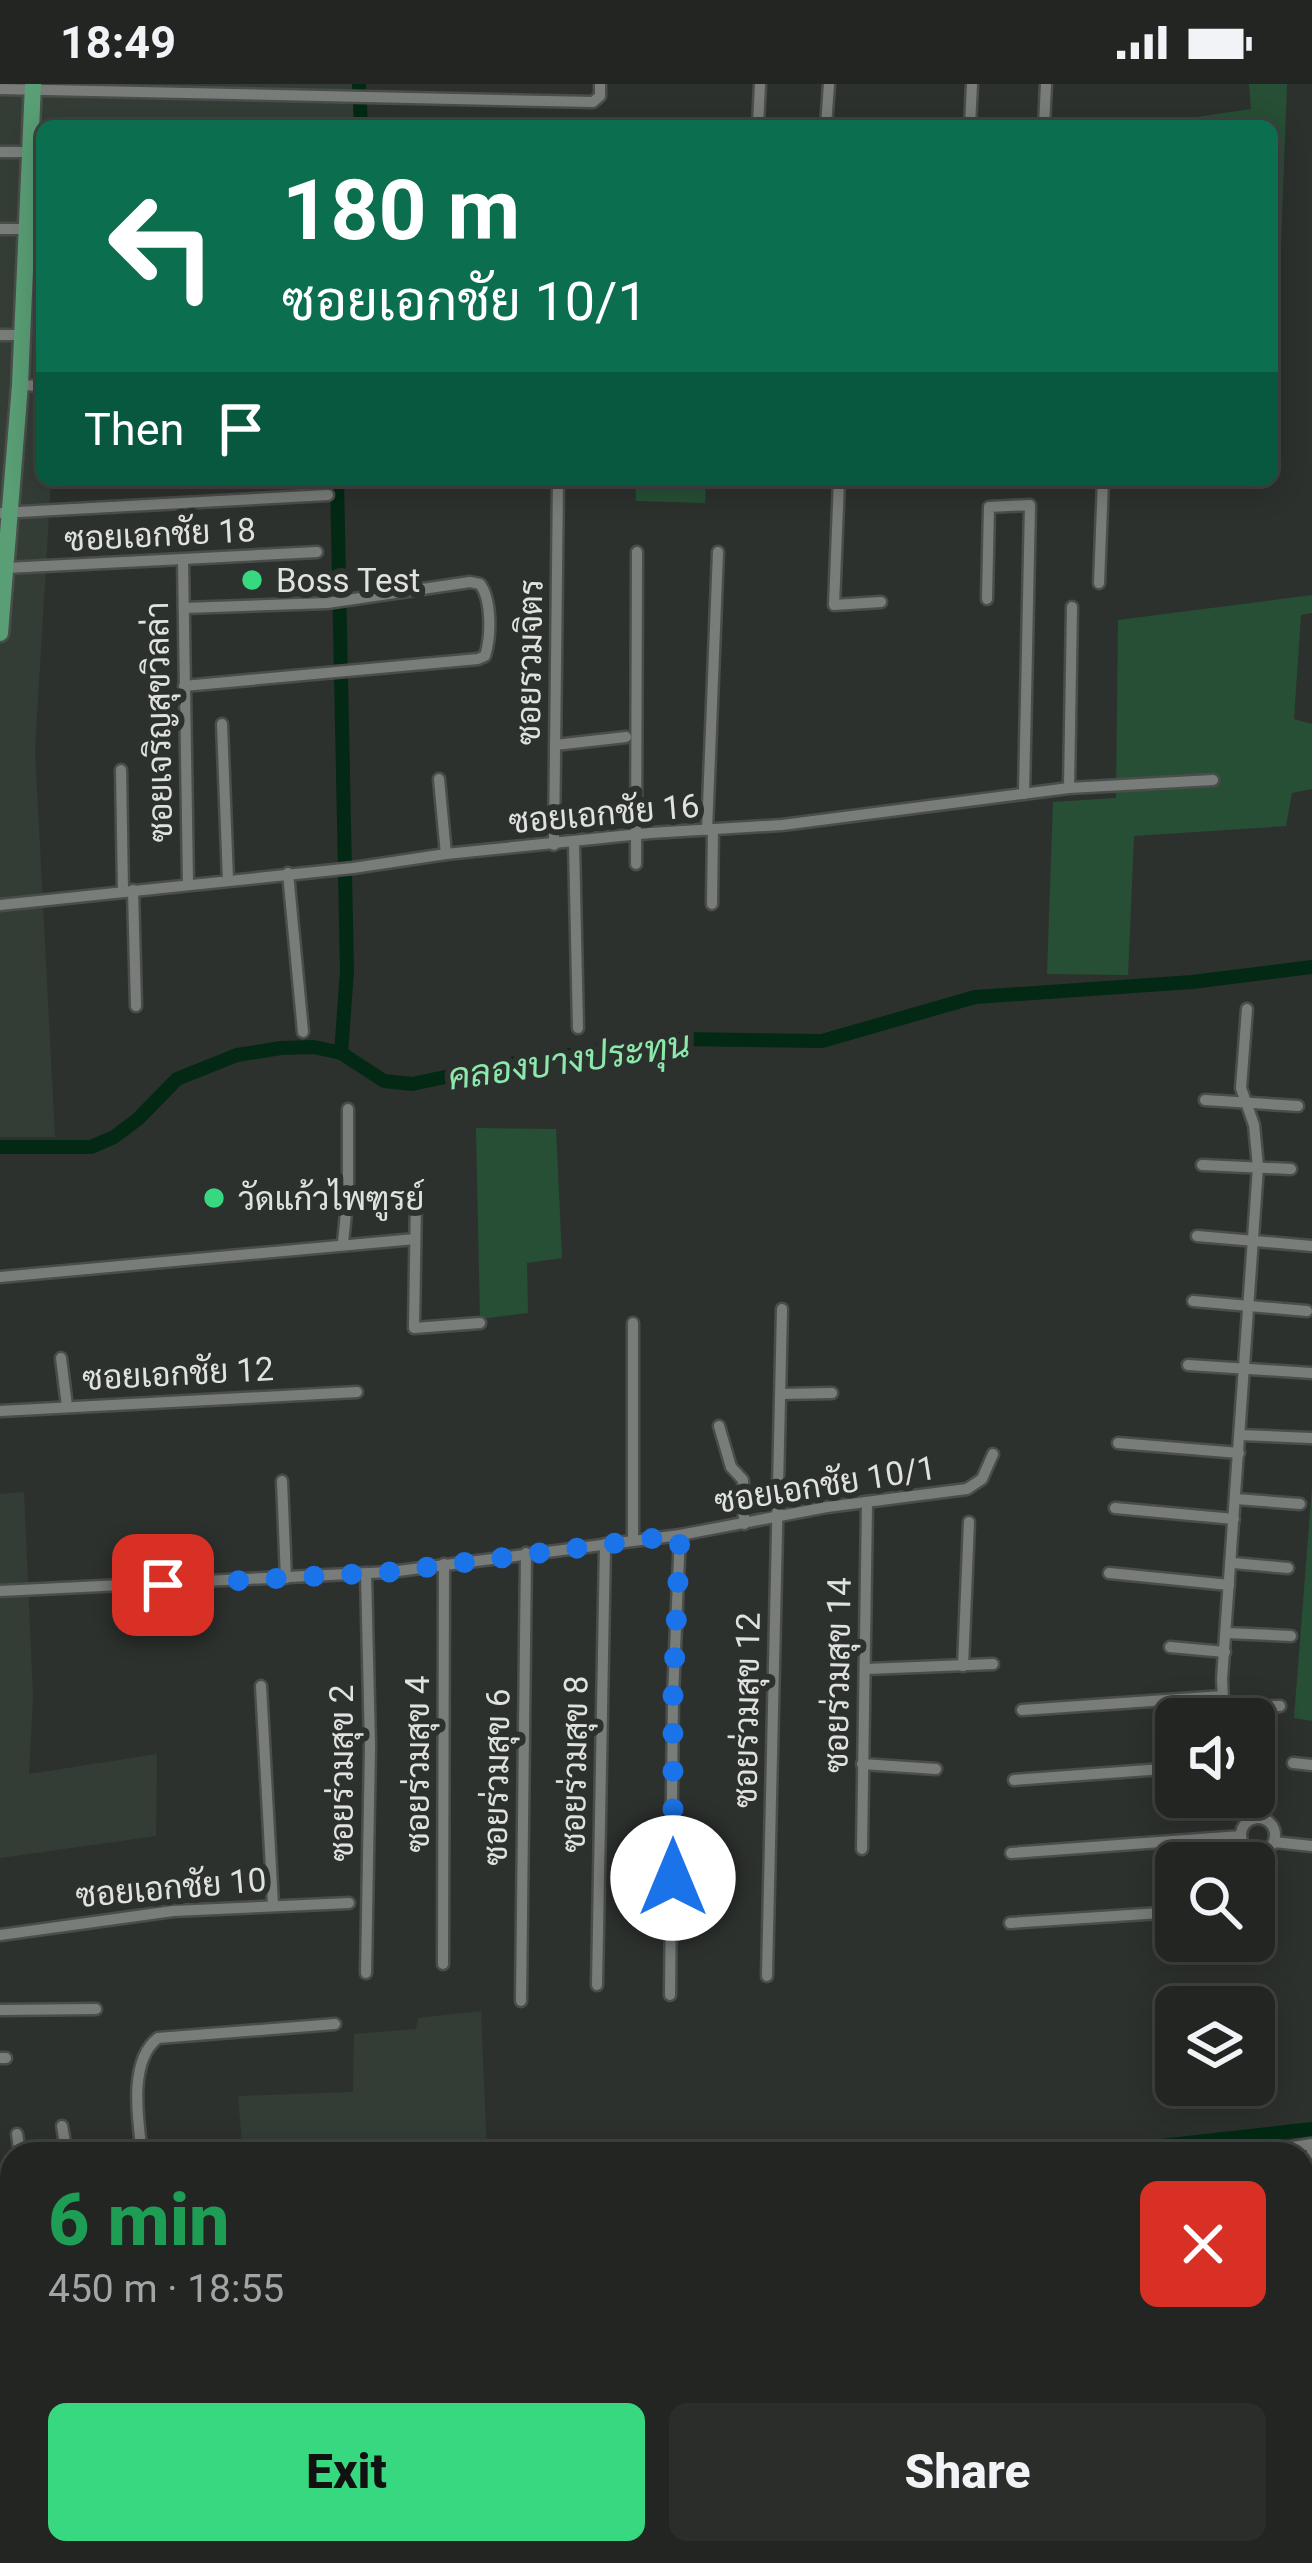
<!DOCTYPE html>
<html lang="en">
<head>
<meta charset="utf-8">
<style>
  :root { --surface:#222522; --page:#2a2d2a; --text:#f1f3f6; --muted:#a2a5a5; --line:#3f4240; --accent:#37d880 }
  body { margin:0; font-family:Roboto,Sarabun,sans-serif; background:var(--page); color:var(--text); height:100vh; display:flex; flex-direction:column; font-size:45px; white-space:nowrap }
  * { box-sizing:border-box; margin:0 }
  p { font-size:39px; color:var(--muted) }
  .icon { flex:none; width:66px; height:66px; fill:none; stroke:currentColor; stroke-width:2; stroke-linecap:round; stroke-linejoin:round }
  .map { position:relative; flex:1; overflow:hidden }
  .panel { position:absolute; left:0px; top:2058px; width:1314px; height:423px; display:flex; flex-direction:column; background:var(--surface); border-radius:36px 36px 0 0; box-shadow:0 6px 30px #0003,0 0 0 3px var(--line) }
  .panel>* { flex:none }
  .banner { position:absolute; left:36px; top:36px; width:1242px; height:366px; border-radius:18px; box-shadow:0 6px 30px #0003,0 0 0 3px var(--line); background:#0b6e4f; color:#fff; overflow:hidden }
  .fabs { position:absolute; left:1155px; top:1614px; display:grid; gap:24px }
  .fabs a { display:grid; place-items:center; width:120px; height:120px; border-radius:18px; background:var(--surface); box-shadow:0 6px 30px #0003,0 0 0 3px var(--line); font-size:60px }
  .pin { position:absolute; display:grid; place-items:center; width:102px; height:102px; color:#fff; margin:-51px; border-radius:24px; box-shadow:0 6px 18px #0006 }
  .me { position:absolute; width:132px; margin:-66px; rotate:0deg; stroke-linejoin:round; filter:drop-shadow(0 0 9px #0008) }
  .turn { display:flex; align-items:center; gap:42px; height:252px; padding:0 48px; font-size:54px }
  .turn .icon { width:156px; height:156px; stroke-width:2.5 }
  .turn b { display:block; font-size:84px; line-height:102px }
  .then { display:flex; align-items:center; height:114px; padding:0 48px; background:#0003; gap:24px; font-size:45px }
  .round { display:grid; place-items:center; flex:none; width:126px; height:126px; border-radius:18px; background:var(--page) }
  .head { display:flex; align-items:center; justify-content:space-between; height:204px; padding:0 48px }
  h1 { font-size:72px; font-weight:800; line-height:90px; color:#1e9e55 }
  .button { display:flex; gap:24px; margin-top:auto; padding:24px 48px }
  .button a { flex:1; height:138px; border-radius:18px; background:var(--accent); color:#111; font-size:48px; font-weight:800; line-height:138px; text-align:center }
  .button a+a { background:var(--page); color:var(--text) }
  .status { display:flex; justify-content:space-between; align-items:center; height:84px; padding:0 60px; background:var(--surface); direction:ltr }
  .status svg { height:33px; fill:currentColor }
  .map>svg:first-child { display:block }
  .built { fill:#333d36 }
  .green { fill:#274f35 }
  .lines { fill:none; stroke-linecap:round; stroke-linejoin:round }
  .canal { stroke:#032914; stroke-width:14 }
  .minor-casing { stroke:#4a4d4b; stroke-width:15 }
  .primary-casing { stroke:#4a4d4b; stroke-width:21 }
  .minor { stroke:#797d7a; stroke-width:10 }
  .primary { stroke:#599e75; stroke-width:16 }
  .route { stroke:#1a73e8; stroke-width:21; stroke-dasharray:0 37.8 }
  .poi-dot { fill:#37d880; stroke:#2d312e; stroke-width:4.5 }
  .labels { text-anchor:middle; stroke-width:12; stroke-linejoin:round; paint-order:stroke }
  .street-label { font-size:33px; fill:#dfe2e0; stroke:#2d312e }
  .poi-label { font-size:33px; fill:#dfe2e0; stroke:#2d312e; text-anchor:start }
  .water-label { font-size:36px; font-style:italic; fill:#8be9ab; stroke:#2d312e }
</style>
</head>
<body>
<div class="status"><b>18:49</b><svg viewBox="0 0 49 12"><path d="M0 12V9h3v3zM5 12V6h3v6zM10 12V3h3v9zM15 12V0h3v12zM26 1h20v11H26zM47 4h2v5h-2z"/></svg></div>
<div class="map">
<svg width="1312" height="2479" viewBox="0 0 1312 2479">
  <rect width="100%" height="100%" fill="#2d312e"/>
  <!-- built -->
  <g class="built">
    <path d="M0,0H366V42H42V396H51L35,666L55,1053H0Z"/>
    <path d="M24,1408L33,1612L29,1690L157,1670L156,1752L0,1774V1410Z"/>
    <path d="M481,1927L487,2070H243L238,2012L353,2008L354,1950L416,1945L418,1934Z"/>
    <path d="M12,2159V2255H0V2161Z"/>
    <path d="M12,2309V2378L0,2379V2310Z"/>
  </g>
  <!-- green -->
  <g class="green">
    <path d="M1249,0H1287L1281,161L1272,160V42H1135L1251,25Z"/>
    <path d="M635,396H706L705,419L636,417Z"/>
    <path d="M1312,511V529L1301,531L1294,635L1312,640V705L1292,709L1286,742L1134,752L1128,891L1047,890L1053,718L1116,714L1118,536Z"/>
    <path d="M476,1044L556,1045L562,1174L527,1179L528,1229L480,1235Z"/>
    <path d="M1312,1403V1637L1294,1634Z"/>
  </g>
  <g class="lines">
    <!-- canal -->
    <g class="canal">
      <path d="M359,0L361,42"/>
      <path d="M337,396L347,887L341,969"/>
      <path d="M0,1063H91L114,1053L138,1035L177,995L237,971L281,964L314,963L341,969L384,997L412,1000L497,982L680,955L822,957L975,913L1192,898L1312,883"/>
      <path d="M1090,2070L1312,2045"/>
    </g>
    <!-- minor casing -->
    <g class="minor-casing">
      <g id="minor">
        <path d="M0,5L593,18L600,12V0"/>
        <path d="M758,42L760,0"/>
        <path d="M826,42L829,0"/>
        <path d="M970,42L972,0"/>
        <path d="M1044,42L1046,0"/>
        <path d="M0,68H30"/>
        <path d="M0,145H28"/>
        <path d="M0,251H23"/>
        <path d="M20,301L42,302"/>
        <path d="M839,396L834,521L881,518"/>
        <path d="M0,429L328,411"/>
        <path d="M183,477L188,798"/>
        <path d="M6,484L317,468"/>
        <path d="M1099,499L1103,396"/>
        <path d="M987,515L989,423L1030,421L1024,710"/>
        <path d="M184,524L327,519L470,498L480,500C492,516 491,553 485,572L478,575L184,602"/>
        <path d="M222,640L228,796"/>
        <path d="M555,661L626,653"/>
        <path d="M121,686L123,807"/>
        <path d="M439,695L446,770"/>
        <path d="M1069,704L1072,523"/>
        <path d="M707,746L718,468"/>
        <path d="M574,759L578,944"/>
        <path d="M554,761L558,396"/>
        <path d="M636,780L637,468"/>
        <path d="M288,789L303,948"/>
        <path d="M133,806L136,922"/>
        <path d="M712,820L713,745"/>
        <path d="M0,821L353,784L446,770L650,749L782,741L1069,704L1213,696"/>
        <path d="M1205,1016L1298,1022"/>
        <path d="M1202,1081L1291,1085"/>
        <path d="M416,1115L414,1244L480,1239"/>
        <path d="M1197,1152L1312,1162"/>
        <path d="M343,1159L348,1108V1025"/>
        <path d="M0,1193L415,1155"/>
        <path d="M1193,1217L1307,1227"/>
        <path d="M61,1274L67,1322"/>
        <path d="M1188,1281L1312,1289"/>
        <path d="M781,1310L832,1309"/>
        <path d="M0,1327L357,1308"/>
        <path d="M719,1342L731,1383L743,1396L744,1440"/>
        <path d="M1240,1351L1311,1354"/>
        <path d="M1118,1359L1239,1369"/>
        <path d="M282,1397L286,1494"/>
        <path d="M1236,1415L1300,1420"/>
        <path d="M1115,1424L1234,1435"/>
        <path d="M633,1456V1239"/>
        <path d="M1233,1479L1288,1484"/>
        <path d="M1109,1489L1229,1501"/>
        <path d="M0,1507L390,1488L680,1451L827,1423L967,1405L982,1395L993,1370"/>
        <path d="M1227,1549L1291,1552"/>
        <path d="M1170,1563L1225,1568"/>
        <path d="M963,1582L969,1438"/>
        <path d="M866,1585L993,1580"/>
        <path d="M261,1602L273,1821"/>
        <path d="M1222,1623L1280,1622"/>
        <path d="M1022,1626L1223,1612"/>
        <path d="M1224,1635L1222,1595L1258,1083L1254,1041L1241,1004L1247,925"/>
        <path d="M1293,1679L1312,1681"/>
        <path d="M862,1680L936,1685"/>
        <path d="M1014,1696L1176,1684"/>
        <path d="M1245,1713L1253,1735"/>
        <circle cx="1258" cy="1751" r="17"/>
        <path d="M1274,1758L1312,1762"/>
        <path d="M862,1765L867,1418"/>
        <path d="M1011,1769L1241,1752"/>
        <path d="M1254,1818L1256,1768"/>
        <path d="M1010,1839L1176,1828"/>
        <path d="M0,1851L173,1827L349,1819"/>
        <path d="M443,1880L444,1480"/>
        <path d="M366,1889L370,1662L366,1489"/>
        <path d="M767,1892L782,1225"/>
        <path d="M597,1901L605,1460"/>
        <path d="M670,1911L673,1612L680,1451"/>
        <path d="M521,1917L526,1469"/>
        <path d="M0,1926L96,1925"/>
        <path d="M0,1974H6"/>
        <path d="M62,2042L67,2070"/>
        <path d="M17,2050L20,2070"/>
        <path d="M142,2070C138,2036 128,1977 158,1954L335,1940"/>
        <path d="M545,2070V2069"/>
        <path d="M1248,2070L1312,2060V2114"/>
        <path d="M1302,2132H1312"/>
        <path d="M0,2171L12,2169"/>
        <path d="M1302,2200L1312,2199"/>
        <path d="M1302,2257L1312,2256"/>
        <path d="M0,2321L12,2320"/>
        <path d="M1302,2336H1312"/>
        <path d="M0,2435L12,2434"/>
        <path d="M566,2469L567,2479"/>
        <path d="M671,2469V2479"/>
        <path d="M954,2472L1037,2473"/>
        <path d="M306,2479L307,2469"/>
        <path d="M337,2479L348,2478"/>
        <path d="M738,2479L813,2476"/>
      </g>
    </g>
    <!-- primary casing -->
    <g class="primary-casing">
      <path id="primary" d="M0,549L20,301L33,0"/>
    </g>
    <!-- minor -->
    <use href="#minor" class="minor"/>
    <!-- primary -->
    <use href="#primary" class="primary"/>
  </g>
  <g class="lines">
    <!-- route -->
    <path class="route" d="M163,1501L390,1488L680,1451L673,1612V1794"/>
  </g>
  <!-- markers -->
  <g class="poi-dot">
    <circle cx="252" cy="496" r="12"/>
    <circle cx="214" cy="1114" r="12"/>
  </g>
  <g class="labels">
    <!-- street labels -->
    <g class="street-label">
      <text transform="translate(160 450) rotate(-3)" y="12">ซอยเอกชัย 18</text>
      <text transform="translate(529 578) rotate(-89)" y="12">ซอยรวมจิตร</text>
      <text transform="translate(158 638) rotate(-91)" y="12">ซอยเจริญสุขวิลล่า</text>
      <text transform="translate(604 729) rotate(-5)" y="12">ซอยเอกชัย 16</text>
      <text transform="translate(178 1289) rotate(-3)" y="12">ซอยเอกชัย 12</text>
      <text transform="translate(825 1400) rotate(-9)" y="12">ซอยเอกชัย 10/1</text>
      <text transform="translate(837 1591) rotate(-89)" y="12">ซอยร่วมสุข 14</text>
      <text transform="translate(746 1626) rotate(-89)" y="12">ซอยร่วมสุข 12</text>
      <text transform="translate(417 1680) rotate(-90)" y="12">ซอยร่วมสุข 4</text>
      <text transform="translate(574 1680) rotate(-89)" y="12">ซอยร่วมสุข 8</text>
      <text transform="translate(341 1689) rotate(-90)" y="12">ซอยร่วมสุข 2</text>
      <text transform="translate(496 1693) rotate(-89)" y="12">ซอยร่วมสุข 6</text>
      <text transform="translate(171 1803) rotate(-5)" y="12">ซอยเอกชัย 10</text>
    </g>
    <!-- poi labels -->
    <g class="poi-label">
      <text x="276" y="508">Boss Test</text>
      <text x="238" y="1126">วัดแก้วไพฑูรย์</text>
    </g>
    <!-- water labels -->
    <g class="water-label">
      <text transform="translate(569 976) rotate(-8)" y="13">คลองบางประทุน</text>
    </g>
  </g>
</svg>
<div class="fabs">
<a><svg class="icon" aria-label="sound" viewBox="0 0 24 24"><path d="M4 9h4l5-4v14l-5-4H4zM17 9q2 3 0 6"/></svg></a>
<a><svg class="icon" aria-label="search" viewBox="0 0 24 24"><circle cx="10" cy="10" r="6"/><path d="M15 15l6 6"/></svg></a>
<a><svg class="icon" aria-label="layers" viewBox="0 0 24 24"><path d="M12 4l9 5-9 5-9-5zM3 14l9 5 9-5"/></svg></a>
</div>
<div class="pin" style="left:163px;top:1501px;background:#d93025"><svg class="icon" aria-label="arrive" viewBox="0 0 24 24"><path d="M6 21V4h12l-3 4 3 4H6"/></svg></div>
<svg class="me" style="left:673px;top:1794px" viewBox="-20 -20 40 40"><circle r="19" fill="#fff"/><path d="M0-13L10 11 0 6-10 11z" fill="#1a73e8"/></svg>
<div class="banner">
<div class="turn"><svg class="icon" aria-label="left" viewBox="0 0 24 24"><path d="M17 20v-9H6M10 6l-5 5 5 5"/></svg><div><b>180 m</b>ซอยเอกชัย 10/1</div></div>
<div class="then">Then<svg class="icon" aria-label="arrive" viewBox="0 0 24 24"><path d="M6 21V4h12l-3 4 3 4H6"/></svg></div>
</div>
<section class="panel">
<div class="head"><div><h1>6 min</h1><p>450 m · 18:55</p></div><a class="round" style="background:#d93025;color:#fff"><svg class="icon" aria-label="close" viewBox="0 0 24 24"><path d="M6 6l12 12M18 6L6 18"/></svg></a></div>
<div class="button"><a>Exit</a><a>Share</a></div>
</section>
</div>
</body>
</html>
